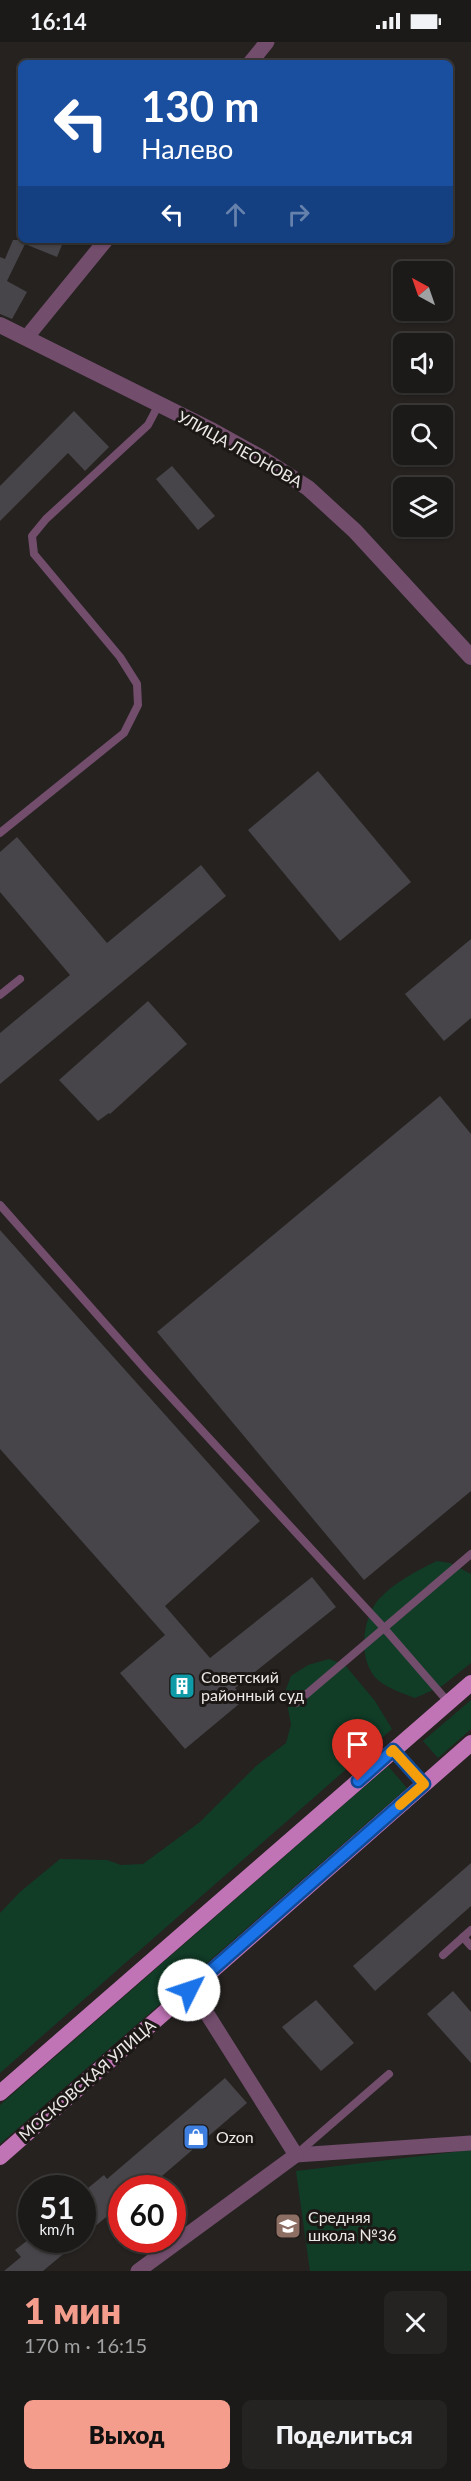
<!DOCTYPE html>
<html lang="ru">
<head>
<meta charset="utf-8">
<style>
  :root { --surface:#1c1a18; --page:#252321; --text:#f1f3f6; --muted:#a0a1a2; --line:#3a3837; --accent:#f49d8c }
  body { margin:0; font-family:Lato,sans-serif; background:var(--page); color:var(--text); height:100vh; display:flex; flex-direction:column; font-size:22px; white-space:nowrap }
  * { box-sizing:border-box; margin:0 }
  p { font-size:20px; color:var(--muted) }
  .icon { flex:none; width:33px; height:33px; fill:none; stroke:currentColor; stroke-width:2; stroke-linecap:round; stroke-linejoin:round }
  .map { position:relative; height:2229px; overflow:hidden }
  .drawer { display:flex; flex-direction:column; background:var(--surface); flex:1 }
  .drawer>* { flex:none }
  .top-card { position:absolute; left:18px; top:18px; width:435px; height:183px; border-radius:9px; box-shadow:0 2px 4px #0004,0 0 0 2px var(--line); background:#1a4fa0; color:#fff; overflow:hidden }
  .needle { width:39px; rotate:320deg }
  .buttons { position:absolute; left:393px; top:219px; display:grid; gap:12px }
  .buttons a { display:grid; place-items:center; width:60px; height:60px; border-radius:9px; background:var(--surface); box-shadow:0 2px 4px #0004,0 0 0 2px var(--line); font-size:30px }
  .speed { position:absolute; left:18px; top:2133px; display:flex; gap:12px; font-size:30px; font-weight:700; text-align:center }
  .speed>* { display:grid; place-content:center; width:78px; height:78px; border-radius:50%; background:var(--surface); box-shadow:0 2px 4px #0004,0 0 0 2px var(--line); line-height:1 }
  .speed small { font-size:15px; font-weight:400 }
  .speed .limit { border:9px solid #d22; background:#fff; color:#111 }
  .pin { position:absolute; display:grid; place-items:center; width:51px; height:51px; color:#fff; margin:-62px -26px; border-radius:50% 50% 50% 0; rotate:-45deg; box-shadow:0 0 6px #0007 }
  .pin .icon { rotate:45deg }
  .me { position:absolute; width:66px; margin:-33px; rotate:49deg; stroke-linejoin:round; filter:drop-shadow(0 0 4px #0008) }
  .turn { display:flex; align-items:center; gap:21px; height:126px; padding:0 24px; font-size:27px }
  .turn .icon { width:78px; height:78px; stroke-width:2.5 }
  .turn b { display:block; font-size:42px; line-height:51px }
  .lanes { display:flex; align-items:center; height:57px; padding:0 24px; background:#0003; justify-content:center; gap:30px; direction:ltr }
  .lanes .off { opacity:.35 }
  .round { display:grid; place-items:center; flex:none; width:63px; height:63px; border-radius:9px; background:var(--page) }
  .head { display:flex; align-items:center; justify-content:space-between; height:102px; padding:0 24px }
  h1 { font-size:36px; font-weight:800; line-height:45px; color:var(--accent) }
  .action { display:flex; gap:12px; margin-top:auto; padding:12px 24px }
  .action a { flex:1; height:69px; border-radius:9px; background:var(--accent); color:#111; font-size:24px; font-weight:800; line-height:69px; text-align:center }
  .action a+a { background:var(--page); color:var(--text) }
  .status { display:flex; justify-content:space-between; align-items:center; height:42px; padding:0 30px; background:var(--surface); direction:ltr }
  .status svg { height:16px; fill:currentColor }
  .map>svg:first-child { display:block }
  .green { fill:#113d27 }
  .building { fill:#474549 }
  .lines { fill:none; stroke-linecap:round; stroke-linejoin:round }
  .service { stroke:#724d6c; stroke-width:8 }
  .minor { stroke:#724d6c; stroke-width:15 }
  .tertiary { stroke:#724d6c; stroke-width:16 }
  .primary { stroke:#c074b6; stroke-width:16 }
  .route-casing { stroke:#114b97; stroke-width:15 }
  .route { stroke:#1a73e8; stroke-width:10 }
  .slow { stroke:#f59e0b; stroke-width:10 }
  .labels { text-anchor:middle; stroke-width:6; stroke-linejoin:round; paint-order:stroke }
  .street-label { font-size:16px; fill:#edebe9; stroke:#1c1816 }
  .poi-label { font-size:16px; fill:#edebe9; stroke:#1c1816; text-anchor:start }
</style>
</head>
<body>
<div class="status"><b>16:14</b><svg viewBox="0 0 49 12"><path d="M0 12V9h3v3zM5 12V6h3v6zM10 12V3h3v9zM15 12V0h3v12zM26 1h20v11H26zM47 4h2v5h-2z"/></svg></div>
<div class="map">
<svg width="471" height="2229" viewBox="0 0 471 2229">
  <rect width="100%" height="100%" fill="#252220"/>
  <!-- green -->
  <g class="green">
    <path d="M437,1519L450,1521L471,1532V1621L442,1644L415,1656C402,1651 389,1647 378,1638C357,1619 362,1576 379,1557C395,1540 416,1529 437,1519Z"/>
    <path d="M329,1617L345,1623L375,1659L392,1687L0,2031V1871L20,1850L60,1817L107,1818L121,1823L143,1822L200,1780L256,1724L286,1701L291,1683L285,1650L291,1634L308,1623Z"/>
    <path d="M471,1658V1687L438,1716L423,1699Z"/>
    <path d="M388,1724L407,1746L0,2102V2063Z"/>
    <path d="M471,2108V2229H310L296,2129Z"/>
  </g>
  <!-- building -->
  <g class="building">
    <path d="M13,198H64L57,215L25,202L7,239L27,250L12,277L0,272V215L5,217Z"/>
    <path d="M74,369L109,405L85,429L68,411L0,479V444Z"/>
    <path d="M172,424L215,474L198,488L156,437Z"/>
    <path d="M318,729L411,840L340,899L248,788Z"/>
    <path d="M17,795L107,901L201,823L226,854L0,1042V991L70,933L0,850V810Z"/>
    <path d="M471,897V976L444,999L405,952Z"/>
    <path d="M148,959L187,1002L110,1072L109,1071L98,1079L59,1038Z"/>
    <path d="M440,1054L471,1092V1449L364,1538L157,1290Z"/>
    <path d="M0,1188L260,1479L165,1564L210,1616L312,1535L336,1565L235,1646L245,1657L185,1707L120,1631L165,1593L0,1407Z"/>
    <path d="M471,1821V1864L375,1949L353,1924Z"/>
    <path d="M453,1949L471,1970V2021L427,1972Z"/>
    <path d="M316,1958L354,2001L321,2029L282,1985Z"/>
    <path d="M225,2036L247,2061L148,2146H122V2162L82,2195V2151L104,2133L107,2137Z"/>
    <path d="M28,2198H80L43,2229H4L21,2215L15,2208Z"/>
  </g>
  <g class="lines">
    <!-- service -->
    <g class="service">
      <path d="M0,791L124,691L138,663L137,642L120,615L34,512L32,494L46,477L148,383L159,362"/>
      <path d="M0,953L20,937"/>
      <path d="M0,1163L147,1329L384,1586L449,1661"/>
      <path d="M296,1661L471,1512"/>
      <path d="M393,1708L424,1742"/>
      <path d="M463,1895L471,1904"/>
      <path d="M443,1913L471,1888"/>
      <path d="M299,2110L389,2032"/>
    </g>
    <!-- minor -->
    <g class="minor">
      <path d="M250,21L267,0"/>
      <path d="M26,296L106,198"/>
      <path d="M296,2113L471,2101"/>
      <path d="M138,2229L296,2113L204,1967L189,1948"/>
    </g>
    <!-- tertiary -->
    <path class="tertiary" d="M0,283L213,389L260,415L308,446L355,489L471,615"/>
    <!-- primary -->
    <g class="primary">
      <path d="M0,2051L471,1641"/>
      <path d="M0,2115L471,1701"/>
    </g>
  </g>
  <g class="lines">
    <!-- route casing -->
    <g class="route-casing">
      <path id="route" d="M189,1948L424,1742L393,1708L358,1739"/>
    </g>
    <!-- route -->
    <use href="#route" class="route"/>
    <!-- slow -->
    <path class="slow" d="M391,1710L393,1708L424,1742L400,1763"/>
  </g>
  <!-- icons -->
  <defs>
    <g id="building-square" transform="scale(1.35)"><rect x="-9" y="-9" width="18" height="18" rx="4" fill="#0f9aa8" stroke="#1c1816"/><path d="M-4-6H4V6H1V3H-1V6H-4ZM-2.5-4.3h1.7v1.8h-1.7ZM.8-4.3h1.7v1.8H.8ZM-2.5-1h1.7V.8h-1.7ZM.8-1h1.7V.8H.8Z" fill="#fff"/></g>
    <g id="shop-square" transform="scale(1.35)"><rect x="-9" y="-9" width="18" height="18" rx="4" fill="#3f7fe0" stroke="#1c1816"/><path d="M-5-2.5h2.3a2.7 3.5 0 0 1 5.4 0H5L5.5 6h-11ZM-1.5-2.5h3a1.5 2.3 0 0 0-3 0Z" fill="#fff"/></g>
    <g id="school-square" transform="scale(1.35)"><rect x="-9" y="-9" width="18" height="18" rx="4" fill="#8d6e63" stroke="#1c1816"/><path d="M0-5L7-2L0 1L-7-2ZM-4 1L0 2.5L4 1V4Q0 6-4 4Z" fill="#fff"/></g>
  </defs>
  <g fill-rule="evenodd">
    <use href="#building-square" x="182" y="1644"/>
    <use href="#shop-square" x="196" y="2095"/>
    <use href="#school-square" x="288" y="2184"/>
  </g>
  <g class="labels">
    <!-- street labels -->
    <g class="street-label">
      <text transform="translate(240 407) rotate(29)" y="6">УЛИЦА ЛЕОНОВА</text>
      <text transform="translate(87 2038) rotate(-41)" y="6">МОСКОВСКАЯ УЛИЦА</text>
    </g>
    <!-- poi labels -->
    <g class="poi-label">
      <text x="201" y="1641">Советский<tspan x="201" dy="18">районный суд</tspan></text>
      <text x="216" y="2101">Ozon</text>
      <text x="308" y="2181">Средняя<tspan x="308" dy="18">школа №36</tspan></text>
    </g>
  </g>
</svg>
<div class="buttons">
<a><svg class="needle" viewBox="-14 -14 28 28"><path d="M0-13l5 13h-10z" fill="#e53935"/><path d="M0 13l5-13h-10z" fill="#a0a1a2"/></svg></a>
<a><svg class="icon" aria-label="sound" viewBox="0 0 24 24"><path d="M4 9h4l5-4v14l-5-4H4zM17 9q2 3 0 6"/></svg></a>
<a><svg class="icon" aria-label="search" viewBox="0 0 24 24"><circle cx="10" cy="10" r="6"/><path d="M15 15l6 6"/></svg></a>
<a><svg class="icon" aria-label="layers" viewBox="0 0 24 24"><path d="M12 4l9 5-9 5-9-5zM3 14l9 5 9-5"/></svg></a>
</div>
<div class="speed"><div>51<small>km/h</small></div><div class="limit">60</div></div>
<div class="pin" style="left:358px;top:1739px;background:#d93025"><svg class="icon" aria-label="arrive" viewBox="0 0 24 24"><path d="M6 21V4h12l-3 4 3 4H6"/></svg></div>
<svg class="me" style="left:189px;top:1948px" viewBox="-20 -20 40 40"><circle r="19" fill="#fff"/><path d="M0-13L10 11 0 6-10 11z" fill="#1a73e8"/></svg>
<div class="top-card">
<div class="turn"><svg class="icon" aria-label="left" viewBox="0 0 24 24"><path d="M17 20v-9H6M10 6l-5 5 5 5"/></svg><div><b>130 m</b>Налево</div></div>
<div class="lanes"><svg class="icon" aria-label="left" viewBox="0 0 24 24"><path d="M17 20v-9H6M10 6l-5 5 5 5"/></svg><svg class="icon off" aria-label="ahead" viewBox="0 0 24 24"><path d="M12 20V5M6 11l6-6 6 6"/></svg><svg class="icon off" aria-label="right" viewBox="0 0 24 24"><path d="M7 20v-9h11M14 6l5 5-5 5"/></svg></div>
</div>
</div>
<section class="drawer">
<div class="head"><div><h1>1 мин</h1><p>170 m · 16:15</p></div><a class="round"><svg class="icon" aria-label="close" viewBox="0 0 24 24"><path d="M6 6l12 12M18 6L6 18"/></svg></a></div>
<div class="action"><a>Выход</a><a>Поделиться</a></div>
</section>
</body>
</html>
